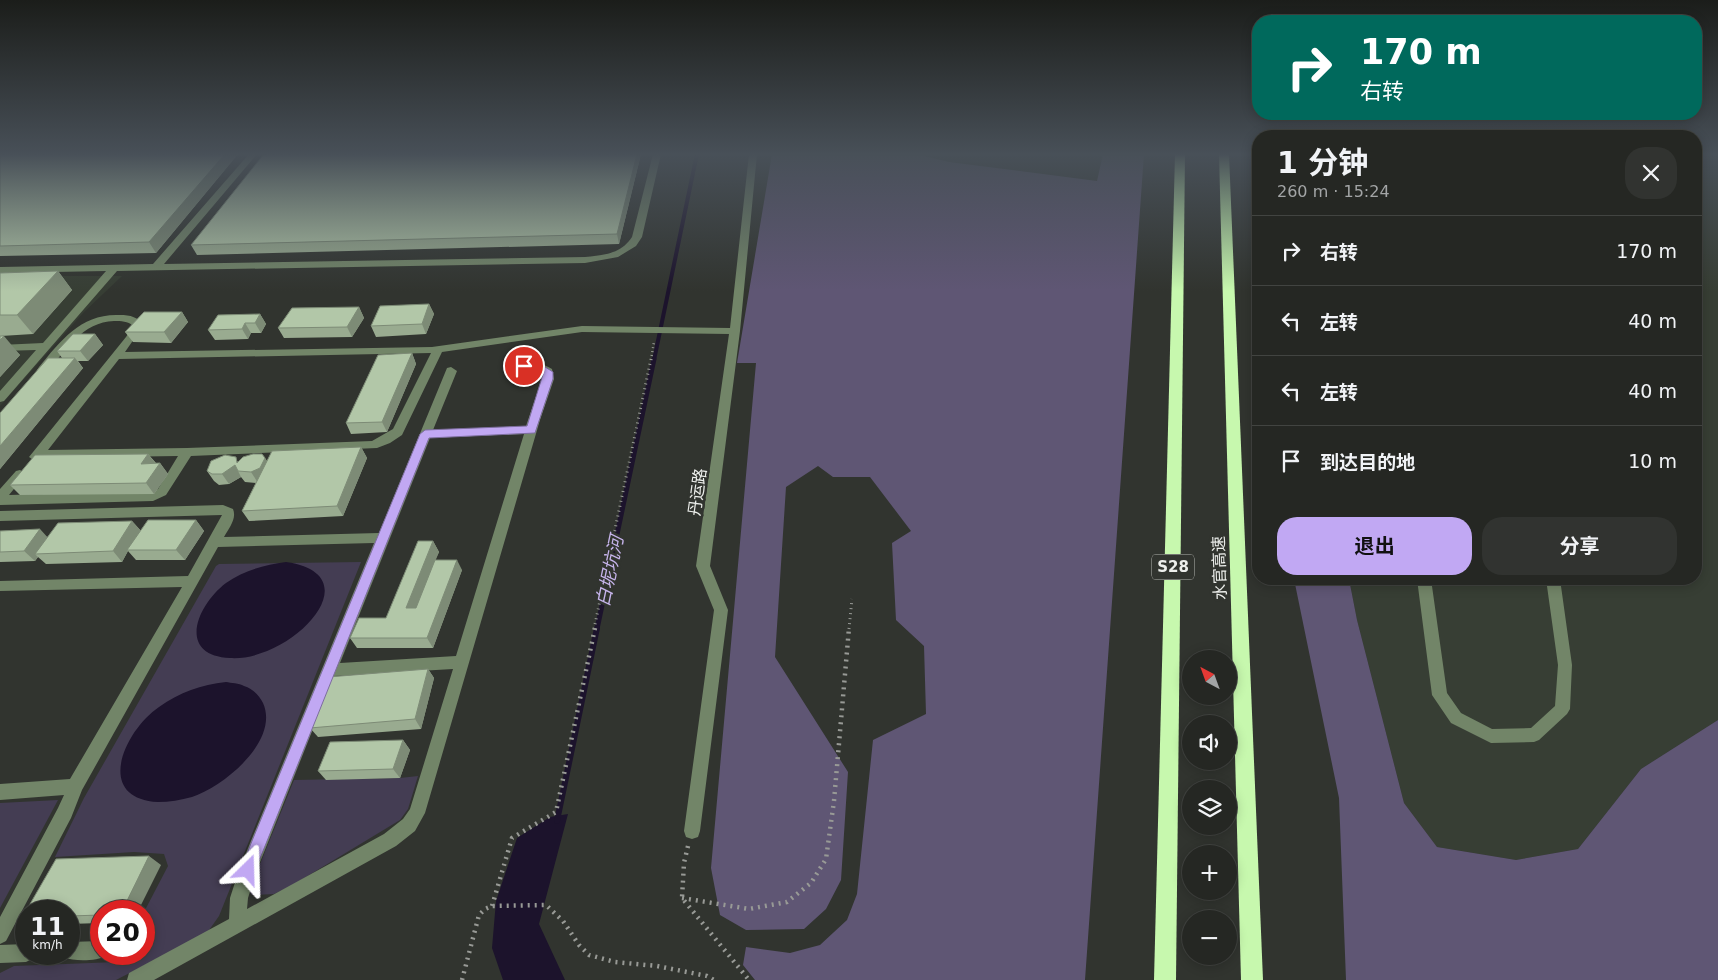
<!DOCTYPE html>
<html lang="zh">
<head>
<meta charset="utf-8">
<style>
  :root { --surface:#252723; --page:#313330; --text:#f1f3f6; --muted:#a3a5a6; --line:#424441; --accent:#c1a8f3 }
  body { margin:0; font-family:"DejaVu Sans","Noto Sans SC",sans-serif; background:var(--page); color:var(--text); height:100vh; display:flex; flex-direction:column; font-size:19px; white-space:nowrap }
  * { box-sizing:border-box; margin:0 }
  p { font-size:16px; color:var(--muted) }
  .icon { flex:none; width:28px; height:28px; fill:none; stroke:currentColor; stroke-width:2; stroke-linecap:round; stroke-linejoin:round }
  .map { position:relative; flex:1; overflow:hidden }
  .sheet { position:absolute; left:1252px; top:130px; width:450px; height:455px; display:flex; flex-direction:column; background:var(--surface); border-radius:20px; box-shadow:0 2px 12px #0003,0 0 0 1px var(--line) }
  .sheet>* { flex:none }
  .hud { position:absolute; left:1252px; top:15px; width:450px; height:105px; border-radius:20px; box-shadow:0 2px 12px #0003,0 0 0 1px var(--line); background:#00695c; color:#fff; overflow:hidden }
  .needle { width:32px; rotate:319deg }
  .tools { position:absolute; left:1182px; top:650px; display:grid; gap:10px }
  .tools a { display:grid; place-items:center; width:55px; height:55px; border-radius:50%; background:var(--surface); box-shadow:0 2px 12px #0003,0 0 0 1px var(--line); font-size:25px }
  .speed { position:absolute; left:15px; top:900px; display:flex; gap:10px; font-size:25px; font-weight:700; text-align:center }
  .speed>* { display:grid; place-content:center; width:65px; height:65px; border-radius:50%; background:var(--surface); box-shadow:0 2px 12px #0003,0 0 0 1px var(--line); line-height:1 }
  .speed small { font-size:12px; font-weight:400 }
  .speed .limit { border:8px solid #d22; background:#fff; color:#111 }
  .pin { position:absolute; display:grid; place-items:center; width:42px; height:42px; color:#fff; margin:-21px; border:2px solid #fff; border-radius:50%; box-shadow:0 1px 5px #0007 }
  .me { position:absolute; width:55px; margin:-28px; rotate:22deg; stroke-linejoin:round; filter:drop-shadow(0 0 4px #0008) }
  .turn { display:flex; align-items:center; gap:18px; height:105px; padding:0 25px; font-size:22px }
  .turn .icon { width:65px; height:65px; stroke-width:2.5 }
  .turn b { display:block; font-size:35px; line-height:42px }
  .round { display:grid; place-items:center; flex:none; width:52px; height:52px; border-radius:20px; background:var(--page) }
  .summary { display:flex; align-items:center; justify-content:space-between; height:85px; padding:0 25px }
  h1 { font-size:30px; font-weight:700; line-height:38px }
  .cta { display:flex; gap:10px; margin-top:auto; padding:10px 25px }
  .cta a { flex:1; height:58px; border-radius:20px; background:var(--accent); color:#111; font-size:20px; font-weight:700; line-height:58px; text-align:center }
  .cta a+a { background:var(--page); color:var(--text) }
  ul { padding:0; list-style:none }
  li { display:flex; align-items:center; gap:15px; height:70px; padding:0 25px; border-top:1px solid var(--line) }
  li div { flex:1 }
  li b { display:block; font-size:19px }
  li em { font-style:normal }
  .map>svg:first-child { display:block }
  .built { fill:#373e34 }
  .green { fill:#443d53 }
  .forest { fill:#5f5674 }
  .water { fill:#1c132c }
  .lines { fill:none; stroke-linecap:round; stroke-linejoin:round }
  .stream-far2 { stroke:#1c132c; stroke-width:4 }
  .stream-far1 { stroke:#1c132c; stroke-width:5 }
  .stream { stroke:#1c132c; stroke-width:6 }
  .path-far2 { stroke:#989a96; stroke-width:2.5; stroke-dasharray:1 3; stroke-linecap:butt }
  .path-far1 { stroke:#989a96; stroke-width:3; stroke-dasharray:1 4; stroke-linecap:butt }
  .path { stroke:#989a96; stroke-width:4.5; stroke-dasharray:2 5; stroke-linecap:butt }
  .minor { fill:#728568; fill-rule:evenodd }
  .highway { fill:#c7f8ae; fill-rule:evenodd }
  .wall { fill:#99ab90 }
  .shaded-wall { fill:#7d8b76 }
  .building { fill:#b2c7a8; stroke:#7d8b76 }
  .route { fill:#c1a8f3; stroke:#7d6d9e }
  .labels { text-anchor:middle; stroke-width:5; stroke-linejoin:round; paint-order:stroke }
  .shield { fill:#31342f; stroke:#b5b7b3; stroke-width:1 }
  .shield-label { font-size:15px; font-weight:bold; fill:#edefec }
  .street-label { font-size:16px; fill:#edefec; stroke:#31342f }
  .water-label { font-size:18px; font-style:italic; fill:#c6b4eb; stroke:#31342f }
</style>
</head>
<body>
<div class="map">
<svg width="1718" height="980" viewBox="0 0 1718 980">
  <rect width="100%" height="100%" fill="#31342f"/>
  <!-- built -->
  <g class="built">
    <path d="M1696,154H1718V720L1641,769L1578,849L1516,860L1437,847L1404,803L1357,620L1349,579H1696Z"/>
    <path d="M0,276H122L84,312L0,406Z"/>
  </g>
  <!-- green -->
  <g class="green">
    <path d="M361,562L219,916L207,933L116,980H0V973L14,966L117,962L121,954H144V912L168,866L164,854L134,852L55,857L84,798L216,566L219,564Z"/>
    <path d="M418,776L408,809L400,820L291,886L274,894L252,895L249,891L294,780L400,778Z"/>
    <path d="M58,800L0,908V803Z"/>
  </g>
  <!-- forest -->
  <g class="forest">
    <path d="M772,154H916L949,162L1097,181L1103,154H1144L1085,980H755L743,965L746,947L790,953L820,945L847,920L857,894L873,740L926,714L924,646L896,620L892,543L911,531L870,477H833L818,466L786,487L775,657L848,772L841,880L826,909L804,929L746,930L720,915L711,868L756,363H737Z"/>
    <path d="M1253,154H1259V259L1258,249Z"/>
    <path d="M1294,579H1349L1357,620L1404,803L1437,847L1516,860L1578,849L1641,769L1718,720V980H1346L1339,798Z"/>
  </g>
  <!-- water -->
  <g class="water">
    <path d="M286,562C375,575 291,662 230,658C176,655 197,605 226,583C244,570 265,565 286,562Z"/>
    <path d="M226,682C231,683 239,683 244,686C253,689 259,695 263,703C280,741 223,787 192,797C181,800 169,802 158,802C93,798 125,730 159,707C180,692 201,685 226,682Z"/>
    <path d="M568,814L539,924L565,980H503L492,948L496,901L517,838L550,817Z"/>
  </g>
  <g class="lines">
    <!-- stream-far2 -->
    <path class="stream-far2" d="M654,360L697,154"/>
    <!-- stream-far1 -->
    <path class="stream-far1" d="M597,629L654,359"/>
    <!-- stream -->
    <path class="stream" d="M557,821L597,628"/>
    <!-- path-far2 -->
    <path class="path-far2" d="M651,360L654,342"/>
    <!-- path-far1 -->
    <g class="path-far1">
      <path d="M594,629L651,359"/>
      <path d="M849,629L852,599"/>
    </g>
    <!-- path -->
    <g class="path">
      <path d="M688,846L684,863L682,898L749,980"/>
      <path d="M682,898L749,909L787,902L811,883L826,859L834,801L849,628"/>
      <path d="M492,906L512,838L556,812L595,628"/>
      <path d="M462,980L479,915L485,909L492,906L546,905L563,921L579,945L589,955L615,962L657,966L707,976L714,980"/>
    </g>
    <!-- minor -->
    <g class="minor">
      <path d="M249,154H257L164,264L585,257C604,255 621,254 632,237L653,154H661L642,237L636,246L618,257L585,263L117,271L4,401L0,402V391L36,350L0,351V345L43,343L106,271L0,273V267L153,264Z"/>
      <path d="M749,154H757L740,331L710,566L728,610L700,831L698,837L692,839L686,837L684,831L714,610L696,566L729,334L582,332L442,352L402,435L390,443L377,448L191,456L166,495L153,501L0,505V489L16,471L20,470L26,474L9,495L152,491L158,489L178,456L41,458L35,461L29,457L126,337L133,326C128,321 121,321 114,321C83,322 65,350 47,373H39L37,370L39,367C61,340 82,313 120,315C130,315 139,317 143,326L125,352L432,347L582,326L730,328ZM431,353L393,429L372,441L187,448L48,450L119,359Z"/>
      <path d="M512,362C526,362 540,361 552,369L554,379L540,420L425,813L415,831L396,846L154,980H127L129,973L229,919L230,898L239,870L374,543L218,547L82,790L71,818L6,941L0,944V917L58,808L64,795L0,800V784L70,779L182,587L0,591V581L188,576L222,515L0,521V511L223,505L233,509C237,519 229,528 224,537L379,533L447,368L451,367L457,371L433,430L526,426L542,379V373L536,370L508,368L507,366L508,364ZM524,434L456,656L340,663L430,438ZM453,669L410,809L403,819L384,834L247,909L248,898L257,870L334,676Z"/>
      <path d="M1417,579H1431L1447,693L1461,713L1492,729L1531,728L1555,706L1558,665L1546,579H1560L1572,665L1570,709L1567,714L1539,740L1534,742L1491,743L1451,723L1432,695Z"/>
      <path d="M101,941V954H109L107,956C96,961 75,962 63,957L61,954H69V942Z"/>
      <path d="M26,944V954H35L32,959L26,962L0,963V945Z"/>
    </g>
    <!-- highway -->
    <g class="highway">
      <path d="M1175,154H1185L1176,980H1154Z"/>
      <path d="M1219,154H1229L1263,980H1241Z"/>
    </g>
  </g>
  <!-- wall -->
  <g class="wall">
    <path d="M0,154H238L156,253L0,256Z"/>
    <path d="M641,154L619,244L197,255L191,245Z"/>
    <path d="M58,271L72,290L33,334L1,336L20,355L0,377V273Z"/>
    <path d="M429,304L434,314L426,334L376,337L371,326Z"/>
    <path d="M359,307L364,318L352,337L284,338L278,328Z"/>
    <path d="M182,312L188,322L171,343L133,342L125,332Z"/>
    <path d="M260,314L266,324L261,333H251L248,339L215,340L208,330Z"/>
    <path d="M95,334L103,345L88,361H78L83,368L0,469V413L62,358L57,351Z"/>
    <path d="M412,353L416,364L387,432L351,434L346,423Z"/>
    <path d="M361,447L367,458L343,516L249,521L242,511L256,483L245,482L241,477L229,484L219,485L214,481L207,471L239,461L265,458L267,461Z"/>
    <path d="M148,454L156,463H160L168,474L154,494L20,495L10,485Z"/>
    <path d="M196,520L204,531L185,560H136L128,551L122,562L46,564L38,557L35,561L0,562V531L48,537L132,521L141,531Z"/>
    <path d="M433,541L439,552L435,560L462,570L433,648H357L350,638L386,618Z"/>
    <path d="M428,669L434,678L421,729L318,737L310,728Z"/>
    <path d="M403,740L410,750L400,778L326,780L318,771Z"/>
    <path d="M161,865L101,911V923L69,924V911Z"/>
  </g>
  <!-- shaded-wall -->
  <g class="shaded-wall">
    <path d="M225,154H238L156,253L149,242Z"/>
    <path d="M637,154H641L619,244L617,234Z"/>
    <path d="M58,271L72,290L33,334L17,315Z"/>
    <path d="M429,304L434,314L426,334L422,324Z"/>
    <path d="M359,307L364,318L352,337L347,327Z"/>
    <path d="M182,312L188,322L171,343L164,332Z"/>
    <path d="M260,314L266,324L261,333L255,323Z"/>
    <path d="M245,323L251,333L248,339L242,329Z"/>
    <path d="M95,334L103,345L88,361L80,351Z"/>
    <path d="M4,336L20,355L0,377V340Z"/>
    <path d="M412,353L416,364L387,432L382,422Z"/>
    <path d="M75,358L83,368L0,469V446Z"/>
    <path d="M361,447L367,458L343,516L337,506Z"/>
    <path d="M148,454L156,464H141Z"/>
    <path d="M265,458L272,469L258,483L251,472Z"/>
    <path d="M160,463L168,474L154,494L146,483Z"/>
    <path d="M235,465L241,477L229,484L222,474Z"/>
    <path d="M196,520L204,531L185,560L176,550Z"/>
    <path d="M132,521L141,531L127,550L128,551L122,562L113,551Z"/>
    <path d="M40,529L50,540L35,554L38,557L35,561L24,551Z"/>
    <path d="M433,541L439,552L412,618L406,608Z"/>
    <path d="M457,560L462,570L433,648L427,638Z"/>
    <path d="M428,669L434,678L421,729L415,719Z"/>
    <path d="M403,740L410,750L400,778L393,769Z"/>
    <path d="M149,856L161,865L138,911H122Z"/>
  </g>
  <!-- building -->
  <g class="building">
    <path d="M0,154H225L149,242L0,246Z"/>
    <path d="M264,154H637L617,234L191,245Z"/>
    <path d="M58,271L17,315H0V273Z"/>
    <path d="M429,304L422,324L371,326L380,306Z"/>
    <path d="M359,307L347,327L278,328L292,308Z"/>
    <path d="M144,312H182L164,332H125Z"/>
    <path d="M260,314L255,323H245L242,329L208,330L218,315Z"/>
    <path d="M73,334H95L80,351H57Z"/>
    <path d="M0,336H4L0,340Z"/>
    <path d="M412,353L382,422L346,423L378,355Z"/>
    <path d="M48,358H75L0,446V413Z"/>
    <path d="M361,447L337,506L242,511L272,451Z"/>
    <path d="M148,454L141,464L160,463L146,483L10,485L35,455Z"/>
    <path d="M253,454H262L265,458L260,468L251,472L238,471L235,465L222,474H212L207,471L211,461L225,455L236,457L237,463L243,457Z"/>
    <path d="M148,520H196L176,550H127Z"/>
    <path d="M132,521L113,551L35,554L58,523Z"/>
    <path d="M40,529L24,551L0,552V531Z"/>
    <path d="M418,541H433L406,608H416L435,560H457L427,638H350L359,618H386Z"/>
    <path d="M428,669L415,719L310,728L328,677Z"/>
    <path d="M403,740L393,769L318,771L330,742Z"/>
    <path d="M149,856L122,911H101V915L69,916V911H26L56,859Z"/>
    <path d="M26,912V917H23Z"/>
  </g>
  <!-- sky -->
  <linearGradient id="sky" x2="0" y2="1"><stop stop-color="#1b1d1a"/><stop offset="0.53" stop-color="#485058"/><stop offset="1" stop-color="#485058" stop-opacity="0"/></linearGradient>
  <rect width="1718" height="291" fill="url(#sky)"/>
  <!-- route -->
  <path class="route" d="M524,362L539,363L553,372V379L535,433L429,438L253,876L248,878L242,876L240,870L420,434L425,430L527,426L543,374L534,369L520,368V363Z"/>
  <g class="labels">
    <!-- shield labels -->
    <rect class="shield" x="1152" y="554.5" width="42" height="25" rx="4"/>
    <g class="shield-label">
      <text x="1173" y="572">S28</text>
    </g>
    <!-- street labels -->
    <g class="street-label">
      <text transform="translate(697 492) rotate(-82)" y="6">丹运路</text>
      <text transform="translate(1219 568) rotate(-92)" y="6">水官高速</text>
    </g>
    <!-- water labels -->
    <g class="water-label">
      <text transform="translate(610 571) rotate(-78)" y="6">白坭坑河</text>
    </g>
  </g>
</svg>
<div class="tools">
<a><svg class="needle" viewBox="-14 -14 28 28"><path d="M0-13l5 13h-10z" fill="#e53935"/><path d="M0 13l5-13h-10z" fill="#a3a5a6"/></svg></a>
<a><svg class="icon" aria-label="sound" viewBox="0 0 24 24"><path d="M4 9h4l5-4v14l-5-4H4zM17 9q2 3 0 6"/></svg></a>
<a><svg class="icon" aria-label="layers" viewBox="0 0 24 24"><path d="M12 4l9 5-9 5-9-5zM3 14l9 5 9-5"/></svg></a>
<a>+</a>
<a>−</a>
</div>
<div class="speed"><div>11<small>km/h</small></div><div class="limit">20</div></div>
<div class="pin" style="left:524px;top:366px;background:#d93025"><svg class="icon" aria-label="arrive" viewBox="0 0 24 24"><path d="M6 21V4h12l-3 4 3 4H6"/></svg></div>
<svg class="me" style="left:248px;top:870px" viewBox="-20 -20 40 40"><path d="M0-17L14 15 0 8-14 15z" fill="#c1a8f3" stroke="#fff" stroke-width="4"/></svg>
<div class="hud">
<div class="turn"><svg class="icon" aria-label="right" viewBox="0 0 24 24"><path d="M7 20v-9h11M14 6l5 5-5 5"/></svg><div><b>170 m</b>右转</div></div>
</div>
<section class="sheet">
<div class="summary"><div><h1>1 分钟</h1><p>260 m · 15:24</p></div><a class="round"><svg class="icon" aria-label="close" viewBox="0 0 24 24"><path d="M6 6l12 12M18 6L6 18"/></svg></a></div>
<ul>
<li><svg class="icon" aria-label="right" viewBox="0 0 24 24"><path d="M7 20v-9h11M14 6l5 5-5 5"/></svg><div><b>右转</b></div><em>170 m</em></li>
<li><svg class="icon" aria-label="left" viewBox="0 0 24 24"><path d="M17 20v-9H6M10 6l-5 5 5 5"/></svg><div><b>左转</b></div><em>40 m</em></li>
<li><svg class="icon" aria-label="left" viewBox="0 0 24 24"><path d="M17 20v-9H6M10 6l-5 5 5 5"/></svg><div><b>左转</b></div><em>40 m</em></li>
<li><svg class="icon" aria-label="arrive" viewBox="0 0 24 24"><path d="M6 21V4h12l-3 4 3 4H6"/></svg><div><b>到达目的地</b></div><em>10 m</em></li>
</ul>
<div class="cta"><a>退出</a><a>分享</a></div>
</section>
</div>
</body>
</html>
